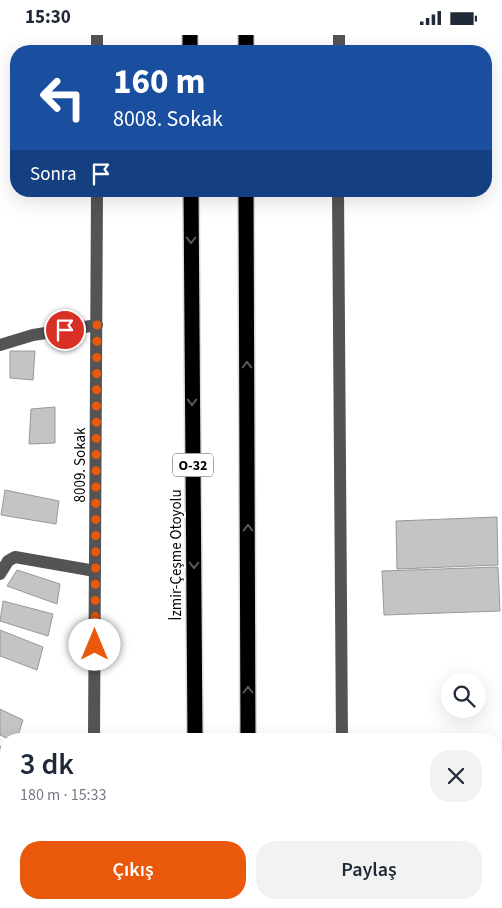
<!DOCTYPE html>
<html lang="tr">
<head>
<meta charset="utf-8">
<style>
  :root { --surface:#fff; --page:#f2f2f3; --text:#1f2937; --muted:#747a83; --accent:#ea580c }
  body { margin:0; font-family:"Source Sans 3",sans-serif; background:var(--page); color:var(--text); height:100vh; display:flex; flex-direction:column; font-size:19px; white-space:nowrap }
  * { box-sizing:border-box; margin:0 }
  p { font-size:16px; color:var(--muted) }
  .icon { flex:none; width:28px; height:28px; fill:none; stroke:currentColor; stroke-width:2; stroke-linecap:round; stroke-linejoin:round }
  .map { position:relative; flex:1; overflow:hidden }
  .details { position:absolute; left:0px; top:698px; width:502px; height:176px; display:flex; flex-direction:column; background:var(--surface); border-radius:20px 20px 0 0; box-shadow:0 5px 20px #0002 }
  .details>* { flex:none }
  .banner { position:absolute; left:10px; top:10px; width:482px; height:152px; border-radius:20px; box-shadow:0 5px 20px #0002; background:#1a4fa0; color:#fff; overflow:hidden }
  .controls { position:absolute; left:441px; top:638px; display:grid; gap:10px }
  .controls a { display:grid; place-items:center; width:45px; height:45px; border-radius:50%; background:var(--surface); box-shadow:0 5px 20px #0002; font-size:25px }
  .pin { position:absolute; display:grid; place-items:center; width:42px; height:42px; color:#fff; margin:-21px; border:2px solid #fff; border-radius:50%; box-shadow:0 1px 5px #0007 }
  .me { position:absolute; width:55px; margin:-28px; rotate:0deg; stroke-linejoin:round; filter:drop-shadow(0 0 4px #0008) }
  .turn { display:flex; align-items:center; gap:18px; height:105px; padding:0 20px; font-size:22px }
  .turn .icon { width:65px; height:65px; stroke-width:2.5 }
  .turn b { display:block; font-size:35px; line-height:42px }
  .then { display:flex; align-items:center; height:48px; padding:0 20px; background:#0003; gap:10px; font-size:19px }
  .round { display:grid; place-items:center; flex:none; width:52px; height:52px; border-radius:20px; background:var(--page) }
  .overview { display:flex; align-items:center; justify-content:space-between; height:85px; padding:0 20px }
  h1 { font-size:30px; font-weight:600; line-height:38px }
  .button { display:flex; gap:10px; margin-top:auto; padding:10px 20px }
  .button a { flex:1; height:58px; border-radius:20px; background:var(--accent); color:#fff; font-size:20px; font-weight:600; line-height:58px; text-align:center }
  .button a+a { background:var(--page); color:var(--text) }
  .status { display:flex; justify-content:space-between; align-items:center; height:35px; padding:0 25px; background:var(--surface); direction:ltr }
  .status svg { height:14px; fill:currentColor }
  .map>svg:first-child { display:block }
  .building { fill:#c4c4c4; stroke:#989898 }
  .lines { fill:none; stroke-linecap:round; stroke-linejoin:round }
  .highway-casing { stroke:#dbdbdb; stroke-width:18 }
  .minor { stroke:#545454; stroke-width:12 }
  .highway { stroke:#000; stroke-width:15 }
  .oneway { stroke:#595959 }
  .route { stroke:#ea580c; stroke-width:9; stroke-dasharray:0 16.2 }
  .labels { text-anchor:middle; stroke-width:4; stroke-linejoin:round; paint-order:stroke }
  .shield { fill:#fff; stroke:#4c4c4c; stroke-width:1 }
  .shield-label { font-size:14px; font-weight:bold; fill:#000 }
  .street-label { font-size:15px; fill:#000; stroke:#fff }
</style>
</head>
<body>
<div class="status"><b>15:30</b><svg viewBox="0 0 49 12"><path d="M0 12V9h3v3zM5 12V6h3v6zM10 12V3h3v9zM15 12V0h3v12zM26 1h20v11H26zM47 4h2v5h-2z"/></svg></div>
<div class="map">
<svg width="502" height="873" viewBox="0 0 502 873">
  <rect width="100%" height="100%" fill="#fff"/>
  <!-- building -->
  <g class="building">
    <path d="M10,316H35L33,345L10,343Z"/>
    <path d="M55,372V408L29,409L31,374Z"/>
    <path d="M5,455L59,466L56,489L1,480Z"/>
    <path d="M497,482L498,530L397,534L396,486Z"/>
    <path d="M498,532L500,576L384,580L382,536Z"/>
    <path d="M17,535L60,549L57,569L7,551Z"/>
    <path d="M3,566L53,579L48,601L0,586Z"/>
    <path d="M0,595L43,612L37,635L0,621Z"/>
    <path d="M0,674L23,685L17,704H9L0,700Z"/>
    <path d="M0,711L6,714V723L1,731Z"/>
    <path d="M496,828L502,829V851L496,850Z"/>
  </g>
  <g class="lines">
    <!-- highway casing -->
    <g class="highway-casing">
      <g id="highway">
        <path d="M190,0V16"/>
        <path d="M246,0V16"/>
        <path d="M191,156L195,704"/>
        <path d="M246,156L248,704"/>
        <path d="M196,868V873"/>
        <path d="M249,868V873"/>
      </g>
    </g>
    <!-- minor -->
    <g class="minor">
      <path d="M97,0V16"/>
      <path d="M339,16V0"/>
      <path d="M338,156L342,704"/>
      <path d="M0,310L33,300L97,290"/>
      <path d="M0,539L8,526L15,522L95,536"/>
      <path d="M94,704L97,156"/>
      <path d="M343,868V873"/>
      <path d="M93,873V868"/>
    </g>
    <!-- highway -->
    <use href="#highway" class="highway"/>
  </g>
  <!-- one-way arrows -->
  <defs><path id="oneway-chevron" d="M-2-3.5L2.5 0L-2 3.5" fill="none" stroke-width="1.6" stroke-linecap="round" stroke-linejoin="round" transform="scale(1.25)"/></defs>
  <g class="oneway">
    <use href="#oneway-chevron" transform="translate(191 205) rotate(90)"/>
    <use href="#oneway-chevron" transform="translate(247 330) rotate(-90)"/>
    <use href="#oneway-chevron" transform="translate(192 367) rotate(90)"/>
    <use href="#oneway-chevron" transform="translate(248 493) rotate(-90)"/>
    <use href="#oneway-chevron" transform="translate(194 530) rotate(90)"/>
    <use href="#oneway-chevron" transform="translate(248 655) rotate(-90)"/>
  </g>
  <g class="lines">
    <!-- route -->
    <path class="route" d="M65,295L97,290L95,610"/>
  </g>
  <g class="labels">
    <!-- shield labels -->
    <rect class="shield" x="173" y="418.5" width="40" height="23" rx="4"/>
    <g class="shield-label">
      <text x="193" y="435">O-32</text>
    </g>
    <!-- street labels -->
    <g class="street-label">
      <text transform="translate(80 430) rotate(-90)" y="5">8009. Sokak</text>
      <text transform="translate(176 520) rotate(-90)" y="5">İzmir-Çeşme Otoyolu</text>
    </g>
  </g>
</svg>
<div class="controls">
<a><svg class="icon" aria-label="search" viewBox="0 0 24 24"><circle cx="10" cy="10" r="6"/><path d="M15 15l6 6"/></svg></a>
</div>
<div class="pin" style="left:65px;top:295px;background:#d93025"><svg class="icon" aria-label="arrive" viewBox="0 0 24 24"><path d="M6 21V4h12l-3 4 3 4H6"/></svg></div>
<svg class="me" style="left:95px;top:610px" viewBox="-20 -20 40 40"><circle r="19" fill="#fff"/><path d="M0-13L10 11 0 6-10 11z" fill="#ea580c"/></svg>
<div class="banner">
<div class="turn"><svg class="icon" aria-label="left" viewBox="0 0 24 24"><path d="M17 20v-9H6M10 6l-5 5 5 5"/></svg><div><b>160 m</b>8008. Sokak</div></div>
<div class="then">Sonra<svg class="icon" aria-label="arrive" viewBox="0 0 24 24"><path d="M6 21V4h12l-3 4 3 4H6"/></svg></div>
</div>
<section class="details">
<div class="overview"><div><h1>3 dk</h1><p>180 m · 15:33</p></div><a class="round"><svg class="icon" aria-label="close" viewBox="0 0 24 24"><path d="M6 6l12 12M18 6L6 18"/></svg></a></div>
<div class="button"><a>Çıkış</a><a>Paylaş</a></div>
</section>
</div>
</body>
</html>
